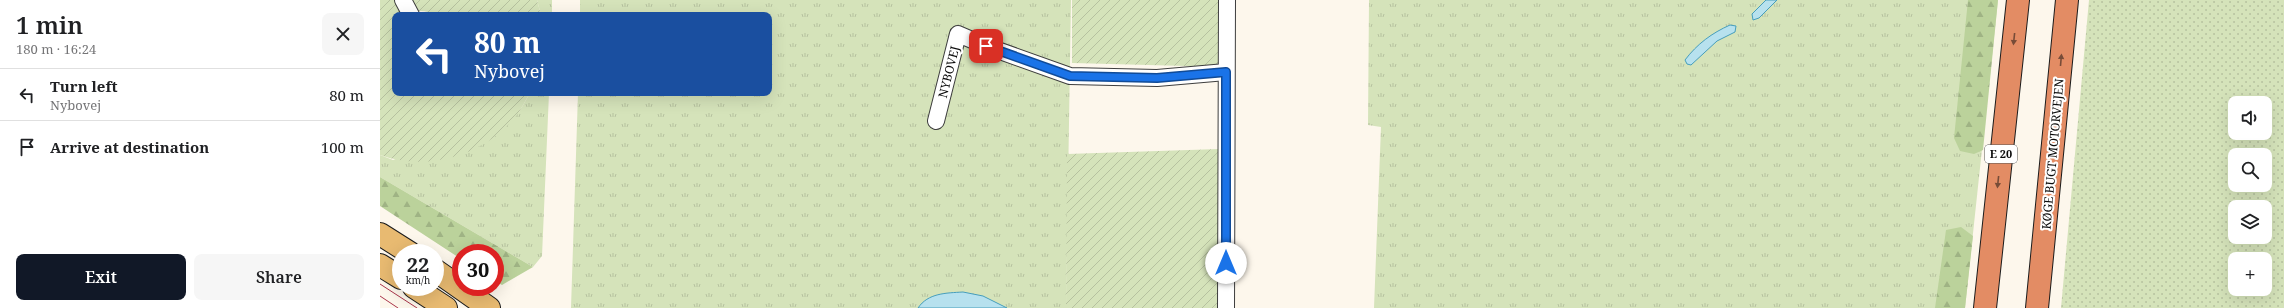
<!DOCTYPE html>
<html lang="en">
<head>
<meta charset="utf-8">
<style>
  :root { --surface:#fff; --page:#f6f6f6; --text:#202124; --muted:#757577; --line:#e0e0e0; --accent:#111827 }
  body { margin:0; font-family:"Noto Serif",serif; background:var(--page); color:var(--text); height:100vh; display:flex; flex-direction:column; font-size:15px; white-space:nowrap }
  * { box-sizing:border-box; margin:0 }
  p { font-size:13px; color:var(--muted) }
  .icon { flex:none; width:22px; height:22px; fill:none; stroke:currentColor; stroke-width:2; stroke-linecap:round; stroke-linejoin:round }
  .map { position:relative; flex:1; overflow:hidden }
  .sheet { display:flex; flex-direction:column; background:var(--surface); width:380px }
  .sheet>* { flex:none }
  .guide { position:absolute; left:12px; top:12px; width:380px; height:84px; border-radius:8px; box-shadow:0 4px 16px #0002; background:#1a4fa0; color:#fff; overflow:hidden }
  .controls { position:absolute; left:1848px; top:96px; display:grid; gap:8px }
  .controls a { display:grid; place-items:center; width:44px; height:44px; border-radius:8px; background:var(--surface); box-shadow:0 4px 16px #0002; font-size:20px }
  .speed { position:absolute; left:12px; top:244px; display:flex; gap:8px; font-size:20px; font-weight:700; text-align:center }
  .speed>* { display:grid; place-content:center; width:52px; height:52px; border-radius:50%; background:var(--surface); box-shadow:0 4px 16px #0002; line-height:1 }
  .speed small { font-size:10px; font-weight:400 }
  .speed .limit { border:6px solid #d22; background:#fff; color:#111 }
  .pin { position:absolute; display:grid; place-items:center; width:34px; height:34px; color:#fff; margin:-17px; border-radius:8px; box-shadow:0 2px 6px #0006 }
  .me { position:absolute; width:44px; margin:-22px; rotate:0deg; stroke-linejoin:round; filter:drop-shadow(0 0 3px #0008) }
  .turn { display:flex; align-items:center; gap:14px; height:84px; padding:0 16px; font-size:18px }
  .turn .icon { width:52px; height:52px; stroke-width:2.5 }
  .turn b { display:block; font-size:28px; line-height:34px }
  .round { display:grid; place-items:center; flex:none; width:42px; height:42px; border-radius:8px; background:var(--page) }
  .head { display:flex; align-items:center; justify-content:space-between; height:68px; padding:0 16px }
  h1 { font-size:24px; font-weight:600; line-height:30px }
  .action { display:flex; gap:8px; margin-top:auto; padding:8px 16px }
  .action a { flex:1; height:46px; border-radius:8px; background:var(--accent); color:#fff; font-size:16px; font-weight:600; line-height:46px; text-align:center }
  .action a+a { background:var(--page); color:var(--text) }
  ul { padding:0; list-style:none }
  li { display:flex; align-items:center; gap:12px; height:52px; padding:0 16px; border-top:1px solid var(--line) }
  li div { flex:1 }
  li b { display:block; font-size:15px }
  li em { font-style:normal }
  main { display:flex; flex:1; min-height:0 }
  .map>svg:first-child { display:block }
  .grass { fill:url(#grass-tufts) }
  .forest { fill:url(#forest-firs) }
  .park { fill:url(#park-dots); fill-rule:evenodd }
  .garden { fill:url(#garden-furrows) }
  .water { fill:#b7e1ee; stroke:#469ebc }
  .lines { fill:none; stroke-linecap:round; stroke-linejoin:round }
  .street-casing { stroke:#3e3e3e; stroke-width:18 }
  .primary-casing { stroke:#1c1c1c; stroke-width:24 }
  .highway-casing { stroke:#1c1c1c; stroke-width:24 }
  .street { stroke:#fff; stroke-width:16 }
  .primary { stroke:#e8ba71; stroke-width:22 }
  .highway { stroke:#e38c64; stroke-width:22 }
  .tram { stroke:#aa354b; stroke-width:1 }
  .oneway { fill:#774c38 }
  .route-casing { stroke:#114b97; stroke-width:10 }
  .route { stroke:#1a73e8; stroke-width:7 }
  .labels { text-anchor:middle; stroke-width:4; stroke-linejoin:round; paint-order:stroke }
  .shield { fill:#fff; stroke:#545454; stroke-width:1 }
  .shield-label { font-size:11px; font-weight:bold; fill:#0b0b0b }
  .street-label { font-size:12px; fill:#0b0b0b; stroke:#fff }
</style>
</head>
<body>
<main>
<section class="sheet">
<div class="head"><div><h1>1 min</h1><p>180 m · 16:24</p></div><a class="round"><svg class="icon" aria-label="close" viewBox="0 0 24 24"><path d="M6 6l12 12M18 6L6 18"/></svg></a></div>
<ul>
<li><svg class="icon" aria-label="left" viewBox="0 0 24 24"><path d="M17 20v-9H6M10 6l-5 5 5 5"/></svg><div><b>Turn left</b><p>Nybovej</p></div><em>80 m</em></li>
<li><svg class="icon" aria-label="arrive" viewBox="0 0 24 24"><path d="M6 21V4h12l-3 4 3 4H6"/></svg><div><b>Arrive at destination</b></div><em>100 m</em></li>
</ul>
<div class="action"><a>Exit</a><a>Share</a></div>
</section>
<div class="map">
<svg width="1904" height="308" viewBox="0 0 1904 308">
  <defs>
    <pattern id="grass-tufts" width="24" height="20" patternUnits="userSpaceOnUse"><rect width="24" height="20" fill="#d5e3ba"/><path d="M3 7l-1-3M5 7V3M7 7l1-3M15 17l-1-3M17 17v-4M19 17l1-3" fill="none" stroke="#b6c19f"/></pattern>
    <pattern id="forest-firs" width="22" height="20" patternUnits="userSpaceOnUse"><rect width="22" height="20" fill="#bbd29b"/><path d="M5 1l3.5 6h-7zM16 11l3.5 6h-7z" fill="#9fb384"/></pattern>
    <pattern id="park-dots" width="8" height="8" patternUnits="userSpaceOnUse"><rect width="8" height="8" fill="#d5e3ba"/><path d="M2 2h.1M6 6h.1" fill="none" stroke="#b6c19f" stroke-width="1.8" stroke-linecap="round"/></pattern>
    <pattern id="garden-furrows" width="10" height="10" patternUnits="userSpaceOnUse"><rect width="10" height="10" fill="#d5e3ba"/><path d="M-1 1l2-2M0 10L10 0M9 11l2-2" fill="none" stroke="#b6c19f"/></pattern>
  </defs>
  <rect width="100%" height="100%" fill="#fdf7ec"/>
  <!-- grass -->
  <g class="grass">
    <path d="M157,0H172V15H161Z"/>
    <path d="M200,0H691L686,308H191L198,93H389V15H200Z"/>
    <path d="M989,0H1618L1585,308H994L1001,127L988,125Z"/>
    <path d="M150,93H169L162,256L153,267L0,177V155L13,160L139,112Z"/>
  </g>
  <!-- forest -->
  <g class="forest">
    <path d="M1588,0H1618L1603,150L1594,154L1580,151L1574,138Z"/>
    <path d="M0,177L153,267L122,285L115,281V253H81V259L0,206Z"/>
    <path d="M1581,227L1593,236L1585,308H1555L1566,230Z"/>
  </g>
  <!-- park -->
  <path class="park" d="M1709,0H1904V308H1681ZM1855,103H1885V133H1855ZM1855,155H1885V185H1855ZM1855,207H1885V237H1855ZM1855,259H1885V289H1855Z"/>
  <!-- garden -->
  <g class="garden">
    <path d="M0,0H157L161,15H55C39,6 31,15 15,15L12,33L15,48V93H150C146,99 143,106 139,112C109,154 48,173 0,155Z"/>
    <path d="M692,0H844V67L692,63Z"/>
    <path d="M839,149L841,308H686L687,154Z"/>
  </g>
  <!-- water -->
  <g class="water">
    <path d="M1386,0H1397L1379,18L1373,20L1372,14Z"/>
    <path d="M1350,25L1356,26L1355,32L1337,41L1311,65L1307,64L1305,60C1317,44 1332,33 1350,25Z"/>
    <path d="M583,292L603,296L627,308H538C548,293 566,293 583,292Z"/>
  </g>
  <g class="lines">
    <!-- street casing -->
    <g class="street-casing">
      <g id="street">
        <path d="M23,0L31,15"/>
        <path d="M556,121L578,34L606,46L690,76L777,78L846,72"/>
        <path d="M846,308L847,0"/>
      </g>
    </g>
    <!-- primary casing -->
    <g class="primary-casing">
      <g id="primary">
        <path d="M0,234L30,253"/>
        <path d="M0,265L21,278"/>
        <path d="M55,270L109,308"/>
        <path d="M34,287L66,308"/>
      </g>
    </g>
    <!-- highway casing -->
    <g class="highway-casing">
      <g id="highway">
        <path d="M1605,308L1638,0"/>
        <path d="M1657,308L1687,0"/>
      </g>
    </g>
    <!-- street -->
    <use href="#street" class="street"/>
    <!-- primary -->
    <use href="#primary" class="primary"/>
    <!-- highway -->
    <use href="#highway" class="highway"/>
    <!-- tram -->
    <g class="tram">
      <path d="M0,284L37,308"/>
      <path d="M0,296L18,308"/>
    </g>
  </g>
  <!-- one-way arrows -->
  <defs><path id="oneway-solid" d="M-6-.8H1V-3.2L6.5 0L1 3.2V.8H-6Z"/></defs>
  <g class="oneway">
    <use href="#oneway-solid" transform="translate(1634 39) rotate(96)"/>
    <use href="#oneway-solid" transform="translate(1681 60) rotate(-85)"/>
    <use href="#oneway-solid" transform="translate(1618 182) rotate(96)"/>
  </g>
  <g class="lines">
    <!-- route casing -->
    <g class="route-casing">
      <path id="route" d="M606,46L690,76L777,78L846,72V263"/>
    </g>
    <!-- route -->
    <use href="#route" class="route"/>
  </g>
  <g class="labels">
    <!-- shield labels -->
    <rect class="shield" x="1605" y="145" width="32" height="18" rx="3"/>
    <g class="shield-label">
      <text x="1621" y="158">E 20</text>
    </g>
    <!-- street labels -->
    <g class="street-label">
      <text transform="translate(569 72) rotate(-76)" y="4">NYBOVEJ</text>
      <text transform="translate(1673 154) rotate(-85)" y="4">KØGE BUGT MOTORVEJEN</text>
    </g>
  </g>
</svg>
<div class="controls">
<a><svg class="icon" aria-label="sound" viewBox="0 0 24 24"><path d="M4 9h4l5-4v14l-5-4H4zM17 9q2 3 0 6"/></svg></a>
<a><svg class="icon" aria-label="search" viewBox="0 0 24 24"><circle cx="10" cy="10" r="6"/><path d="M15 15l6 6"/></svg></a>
<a><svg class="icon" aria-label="layers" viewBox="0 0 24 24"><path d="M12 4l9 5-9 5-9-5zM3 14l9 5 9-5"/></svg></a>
<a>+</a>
</div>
<div class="speed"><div>22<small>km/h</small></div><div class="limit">30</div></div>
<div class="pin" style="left:606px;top:46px;background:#d93025"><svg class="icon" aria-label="arrive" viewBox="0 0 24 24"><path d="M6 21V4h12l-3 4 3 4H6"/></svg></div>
<svg class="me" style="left:846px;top:263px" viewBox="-20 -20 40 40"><circle r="19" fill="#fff"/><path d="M0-13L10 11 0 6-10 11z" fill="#1a73e8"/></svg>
<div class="guide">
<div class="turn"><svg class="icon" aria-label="left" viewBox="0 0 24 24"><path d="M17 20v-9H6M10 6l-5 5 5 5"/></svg><div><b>80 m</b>Nybovej</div></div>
</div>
</div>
</main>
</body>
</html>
